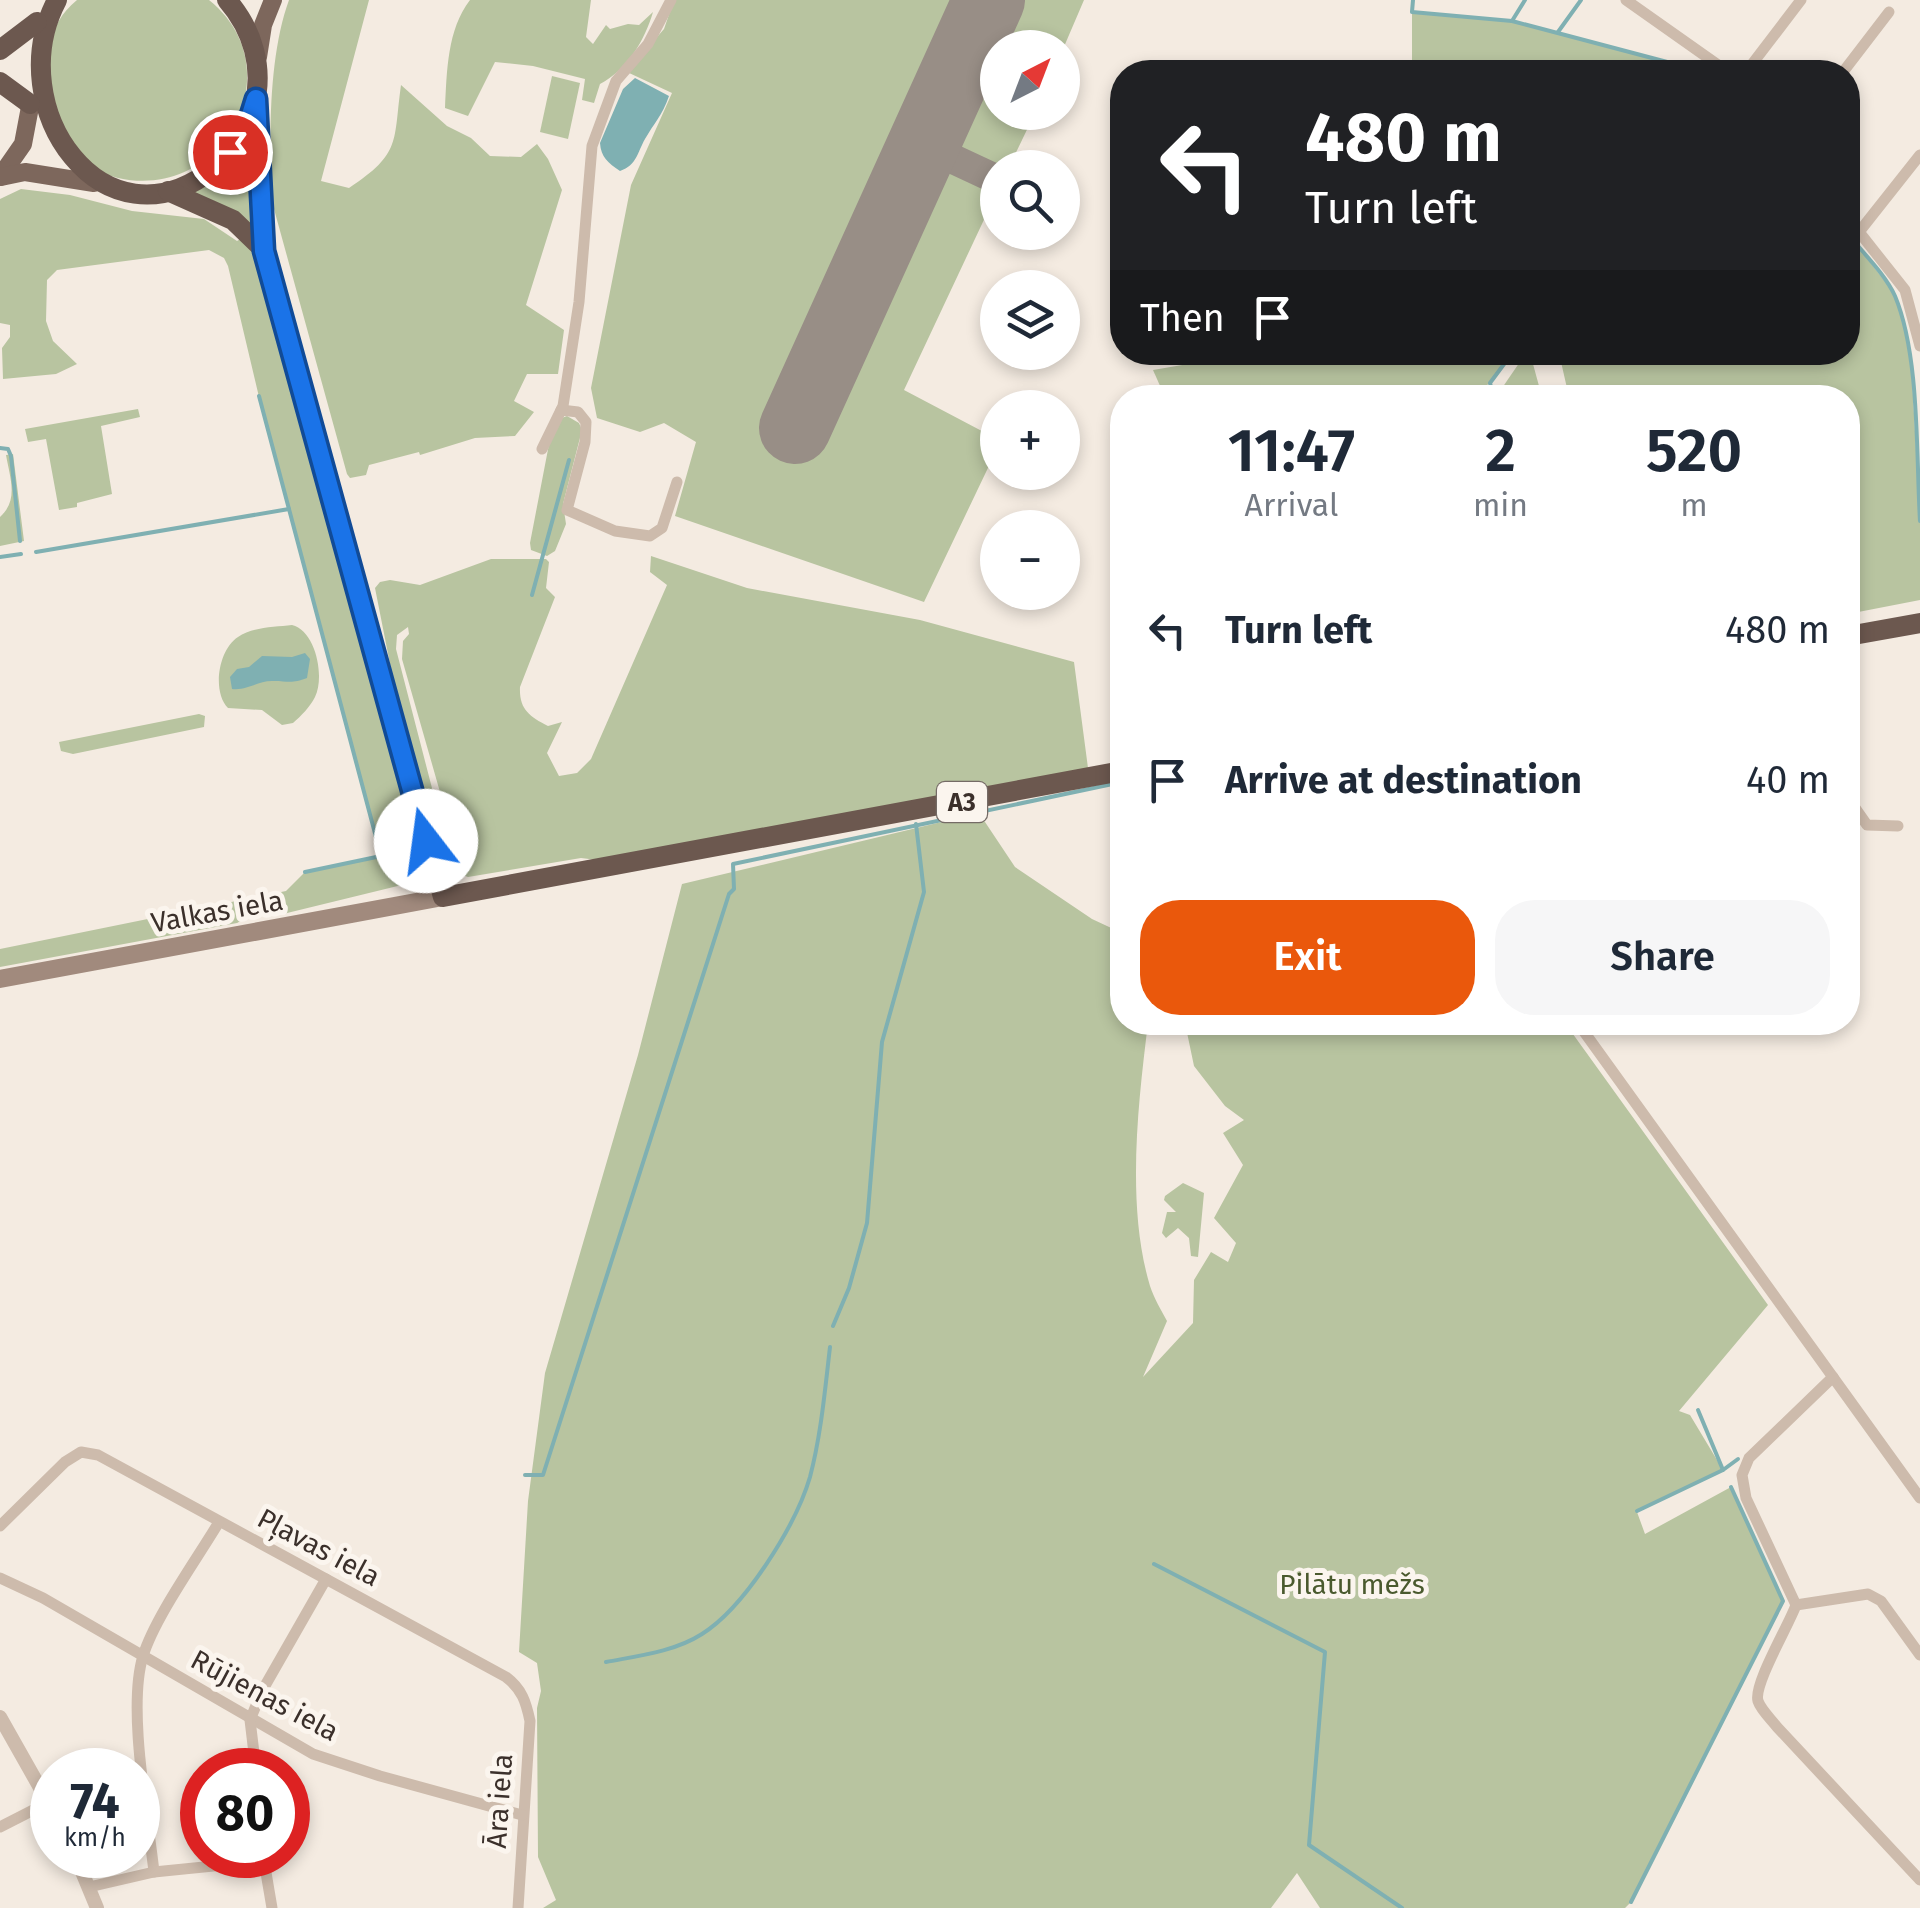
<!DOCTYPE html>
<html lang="en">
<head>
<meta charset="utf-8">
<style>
  :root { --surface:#fff; --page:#f6f6f7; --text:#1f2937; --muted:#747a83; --accent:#ea580c }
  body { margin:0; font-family:"Fira Sans",sans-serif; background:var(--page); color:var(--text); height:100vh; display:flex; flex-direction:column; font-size:38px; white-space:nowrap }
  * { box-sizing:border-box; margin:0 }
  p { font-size:32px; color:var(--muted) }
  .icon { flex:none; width:55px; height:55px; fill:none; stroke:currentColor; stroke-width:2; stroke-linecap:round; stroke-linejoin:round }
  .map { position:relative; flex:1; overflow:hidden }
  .sheet { position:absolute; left:1110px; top:385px; width:750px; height:650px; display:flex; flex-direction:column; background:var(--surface); border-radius:40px; box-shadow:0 5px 15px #0003 }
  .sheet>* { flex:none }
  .hud { position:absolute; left:1110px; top:60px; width:750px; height:305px; border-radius:40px; box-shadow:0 5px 15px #0003; background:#202124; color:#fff; overflow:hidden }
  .needle { width:65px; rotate:42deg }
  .fabs { position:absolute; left:980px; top:30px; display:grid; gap:20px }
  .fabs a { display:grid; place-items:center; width:100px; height:100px; border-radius:50%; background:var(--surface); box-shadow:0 5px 15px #0003; font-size:50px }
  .speed { position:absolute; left:30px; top:1748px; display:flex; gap:20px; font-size:50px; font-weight:700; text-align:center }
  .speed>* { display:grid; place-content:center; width:130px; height:130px; border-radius:50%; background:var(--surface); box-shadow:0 5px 15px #0003; line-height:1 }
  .speed small { font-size:25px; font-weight:400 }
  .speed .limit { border:15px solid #d22; background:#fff; color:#111 }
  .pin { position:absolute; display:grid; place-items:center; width:85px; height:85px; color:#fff; margin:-42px; border:5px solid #fff; border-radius:50%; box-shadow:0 2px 10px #0007 }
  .me { position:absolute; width:110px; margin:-55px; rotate:345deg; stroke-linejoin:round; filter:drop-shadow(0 0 8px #0008) }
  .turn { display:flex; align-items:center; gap:35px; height:210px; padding:0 30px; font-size:45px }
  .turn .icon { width:130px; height:130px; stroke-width:2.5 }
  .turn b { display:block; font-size:70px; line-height:85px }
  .then { display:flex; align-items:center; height:95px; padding:0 30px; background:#0003; gap:20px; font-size:38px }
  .eta { display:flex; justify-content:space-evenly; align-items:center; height:170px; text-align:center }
  .eta b { font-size:60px; font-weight:600; line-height:70px }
  .action { display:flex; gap:20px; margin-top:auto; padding:20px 30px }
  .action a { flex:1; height:115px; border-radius:40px; background:var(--accent); color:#fff; font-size:40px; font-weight:600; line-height:115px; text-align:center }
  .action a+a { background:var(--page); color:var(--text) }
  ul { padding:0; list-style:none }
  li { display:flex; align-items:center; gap:30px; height:150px; padding:0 30px }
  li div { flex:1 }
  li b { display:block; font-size:38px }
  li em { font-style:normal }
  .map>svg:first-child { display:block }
  .green { fill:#b8c4a0 }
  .water { fill:#7fb0b2 }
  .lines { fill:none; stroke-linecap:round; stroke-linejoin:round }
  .stream { stroke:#7fb0b2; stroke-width:4 }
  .taxiway { stroke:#988e86; stroke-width:30 }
  .runway { stroke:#988e86; stroke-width:72 }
  .minor { stroke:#cdbbac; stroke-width:11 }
  .tertiary { stroke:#cdbbac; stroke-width:14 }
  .secondary { stroke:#a18a7d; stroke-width:18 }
  .primary { stroke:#7d675c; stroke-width:18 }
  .trunk { stroke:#6c584f; stroke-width:20 }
  .route-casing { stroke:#114b97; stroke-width:25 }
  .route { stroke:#1a73e8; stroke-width:18 }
  .labels { text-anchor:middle; stroke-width:10; stroke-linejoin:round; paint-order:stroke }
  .shield { fill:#fbf5ee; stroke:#756b66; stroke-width:2.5 }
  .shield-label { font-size:25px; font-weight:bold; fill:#3b302b }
  .street-label { font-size:28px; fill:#3b302b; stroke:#fbf5ee }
  .park-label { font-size:28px; fill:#4a5a2e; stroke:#fbf5ee }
</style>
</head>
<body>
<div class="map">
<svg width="1920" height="1908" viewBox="0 0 1920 1908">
  <rect width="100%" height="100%" fill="#f4ebe1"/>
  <!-- green -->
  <g class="green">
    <path d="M77,0H209C295,69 223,202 118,178C97,173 81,162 68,145C51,121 46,121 47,91C50,52 45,27 77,0Z"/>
    <path d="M289,0H369L321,181L349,188C402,153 393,142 401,85L447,126L471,138L490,156L521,157L537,144L548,159L562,190L526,305L564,330L558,374H527L514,401L534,412L515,436L475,438L420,455L419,452L369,465L366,475L350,478L347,474L274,209C268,148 268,57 289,0Z"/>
    <path d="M470,0H591L586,37L593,44L606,25L610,29L628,24L639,25L653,12C645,40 627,70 600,84L594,103L582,100L585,79L533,66L495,62L468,116L445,108C447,71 447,30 470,0Z"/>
    <path d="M674,0H1084L1063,49L998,48V112L1035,113L1009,167L998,168L997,192L904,390L997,439V449L924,602L675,516L696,442L664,423L640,432L597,418L591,388L631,185L672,93L627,72L664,29Z"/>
    <path d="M1412,12L1512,21L1705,72H1412Z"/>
    <path d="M552,76L580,83L568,139L540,132Z"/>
    <path d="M248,146H251L255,221L249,224L190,194L220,177Z"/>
    <path d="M21,189L70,195L132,211L204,219L237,241L242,238L257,258L408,806L405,812L417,864L414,882L283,914L248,917L237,923L0,967V949L286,891L305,872L381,855L259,397L228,266L224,258L209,250L57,270L47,280L46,321L53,341L77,364L56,374L3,379L2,348L10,337V325L0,323V199Z"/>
    <path d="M1848,234L1894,293L1906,327L1911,360L1920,521V600L1848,614V398L1569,397L1559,353L1848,352Z"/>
    <path d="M1258,352H1513V353L1490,383L1468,398L1165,397L1153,370Z"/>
    <path d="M1526,353H1530L1542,397H1501L1500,391Z"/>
    <path d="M138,409L140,417L101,426L112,494L77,503V507L59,510L46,439L28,442L25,429Z"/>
    <path d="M567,416L579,423L582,430L563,504L566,524L555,551L547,556L531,550L530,543L550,439L559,419Z"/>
    <path d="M13,454L24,541L0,546V517C19,500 10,478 6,455Z"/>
    <path d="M651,556L747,588L920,620L1074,662L1088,768L597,860L581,858L468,877C439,867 435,838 428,810L437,803L440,792L402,659L403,641L409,634L408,627L397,635L396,649L433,792L427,803L393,679L375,588L380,582L390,580L420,585L491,559H546L549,562L546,588L555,597L520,687C519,709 529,716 548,726L562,722L547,753L559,776L577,773L591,759L667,585L650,572Z"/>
    <path d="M292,625C316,631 325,677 315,697C310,707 301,716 293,723L282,725L262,710L228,708C212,692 218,650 238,637C252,627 275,627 292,625Z"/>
    <path d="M199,714L205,716L204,727L73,754L61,751L59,742Z"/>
    <path d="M979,813L1015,867L1092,919L1122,933V1022L1148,1023C1138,1104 1126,1206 1150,1286C1154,1298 1161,1310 1167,1321L1143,1377L1193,1323L1194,1280L1211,1252L1228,1262L1236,1243L1214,1218L1243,1165L1223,1133L1244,1120L1225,1106L1194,1066L1185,1023H1565L1768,1305L1679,1411L1690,1415L1723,1470L1637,1512L1645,1534L1731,1487L1783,1601L1631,1902L1625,1908H1320L1297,1873L1271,1908H543L556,1900L538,1857L537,1708L541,1691L537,1663L519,1652L528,1501L545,1373L638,1055L682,884Z"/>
    <path d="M1183,1183L1204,1193L1198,1257L1191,1256L1189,1238L1178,1228L1166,1238L1162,1233L1167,1212H1176L1164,1200L1165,1196Z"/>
  </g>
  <!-- water -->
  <g class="water">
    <path d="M635,78L669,96C662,116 654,123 645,139C637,153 637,165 620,171C608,163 601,157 600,143L623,89Z"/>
    <path d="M305,653L310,659L307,678C292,684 288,681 274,681C258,680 248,691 232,689L230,677L237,669L249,667L262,656L292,657Z"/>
  </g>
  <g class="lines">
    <!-- stream -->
    <g class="stream">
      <path d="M1413,0L1412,12L1512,21L1705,72"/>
      <path d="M1512,21L1525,0"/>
      <path d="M1558,32L1581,0"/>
      <path d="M1848,234C1863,253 1885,274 1895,296C1920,356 1916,455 1920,521"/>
      <path d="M259,396L381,856L305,872"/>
      <path d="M1494,398L1490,383L1513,352"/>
      <path d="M0,448L8,449L11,456L20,541"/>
      <path d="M36,552L289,509"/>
      <path d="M0,557L21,554"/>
      <path d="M532,595L569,460"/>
      <path d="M833,1326L849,1288L867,1223L882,1042L924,892L916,824"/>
      <path d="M1698,1410L1723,1470"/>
      <path d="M525,1475H543L729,894L734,889L733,864L1122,782"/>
      <path d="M1637,1511L1723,1470L1738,1459"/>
      <path d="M1154,1564L1325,1652L1309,1845L1402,1908"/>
      <path d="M606,1662C637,1656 674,1652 702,1634C745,1607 796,1525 810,1477C821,1435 825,1390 830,1347"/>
      <path d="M1631,1902L1783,1601L1731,1487"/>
    </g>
    <!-- taxiway -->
    <path class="taxiway" d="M923,145L998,180"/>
    <!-- runway -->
    <path class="runway" d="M795,428L989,0"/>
    <!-- minor -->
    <g class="minor">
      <path d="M1626,0L1728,72"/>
      <path d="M1746,72L1801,0"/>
      <path d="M1843,72L1889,12"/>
      <path d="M1848,218L1905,290L1920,346"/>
      <path d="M1859,232L1920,155"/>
      <path d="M561,410L578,412L586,422L585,442L567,510L615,531L650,536L662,528L677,482"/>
      <path d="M542,449L563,406L579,302L592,146L616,81L648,44L671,0"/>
      <path d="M1848,722V730"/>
      <path d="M1848,798L1867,825L1898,826"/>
      <path d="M1577,1022L1920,1498"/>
      <path d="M1833,1377L1749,1458L1742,1475L1746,1498L1796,1605C1789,1625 1753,1685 1758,1701C1761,1710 1771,1719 1777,1727L1920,1880"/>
      <path d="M0,1526L65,1462L81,1452L98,1455L506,1677C522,1689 526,1702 530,1721L518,1908"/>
      <path d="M0,1578L43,1598L313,1754L380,1776L522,1815"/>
      <path d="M1796,1605L1868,1594L1881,1601L1920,1655"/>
      <path d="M256,1770L250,1720L262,1691L326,1579"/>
      <path d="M0,1827L49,1802"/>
      <path d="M263,1855L272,1908"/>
      <path d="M154,1872C148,1816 127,1708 143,1656C155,1617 197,1559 219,1522"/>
      <path d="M89,1887L154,1872L264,1861"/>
    </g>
    <!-- tertiary -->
    <g class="tertiary">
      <path d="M0,1717L52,1809"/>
      <path d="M75,1855L97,1908"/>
    </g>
    <!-- secondary -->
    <path class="secondary" d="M0,979L443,897"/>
    <!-- primary -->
    <g class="primary">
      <path d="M258,57L263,25L273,0"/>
      <path d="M0,177L23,144L30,107"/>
      <path d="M1,177L25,172L94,183"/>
    </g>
    <!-- trunk -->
    <g class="trunk">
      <path d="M57,0C0,108 104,254 213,169C233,153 248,131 254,106C264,68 253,30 227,0"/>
      <path d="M0,50L37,22"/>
      <path d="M0,82L30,104"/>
      <path d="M256,99L264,251L443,897L1122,771"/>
      <path d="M168,191L233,220L263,249"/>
      <path d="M1848,636L1920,623"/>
    </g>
  </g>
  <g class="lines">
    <!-- route casing -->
    <g class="route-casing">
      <path id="route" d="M230,152L247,128L256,99L264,251L426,841"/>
    </g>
    <!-- route -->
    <use href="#route" class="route"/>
  </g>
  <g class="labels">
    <!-- shield labels -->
    <rect class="shield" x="937" y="782" width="50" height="40" rx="8"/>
    <g class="shield-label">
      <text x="962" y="811">A3</text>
    </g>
    <!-- street labels -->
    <g class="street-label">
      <text transform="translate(217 911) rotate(-10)" y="10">Valkas iela</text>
      <text transform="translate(319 1547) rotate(28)" y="10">Pļavas iela</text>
      <text transform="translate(265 1695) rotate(28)" y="10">Rūjienas iela</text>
      <text transform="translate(499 1801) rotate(-86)" y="10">Āra iela</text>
    </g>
    <!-- park labels -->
    <g class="park-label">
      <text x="1352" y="1594">Pilātu mežs</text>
    </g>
  </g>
</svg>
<div class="fabs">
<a><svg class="needle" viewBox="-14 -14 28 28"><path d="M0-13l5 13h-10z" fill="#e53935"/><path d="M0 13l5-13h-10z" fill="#747a83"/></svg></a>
<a><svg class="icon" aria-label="search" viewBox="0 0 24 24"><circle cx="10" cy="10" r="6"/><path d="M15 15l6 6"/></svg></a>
<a><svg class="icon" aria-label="layers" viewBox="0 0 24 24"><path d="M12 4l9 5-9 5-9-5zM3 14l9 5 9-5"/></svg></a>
<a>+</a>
<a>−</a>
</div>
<div class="speed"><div>74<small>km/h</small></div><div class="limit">80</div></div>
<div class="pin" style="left:230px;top:152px;background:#d93025"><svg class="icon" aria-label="arrive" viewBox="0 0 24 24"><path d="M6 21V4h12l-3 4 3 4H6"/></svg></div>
<svg class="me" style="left:426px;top:841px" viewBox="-20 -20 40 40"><circle r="19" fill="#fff"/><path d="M0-13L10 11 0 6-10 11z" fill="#1a73e8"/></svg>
<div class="hud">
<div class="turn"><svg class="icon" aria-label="left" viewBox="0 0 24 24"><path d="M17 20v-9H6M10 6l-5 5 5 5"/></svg><div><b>480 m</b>Turn left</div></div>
<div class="then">Then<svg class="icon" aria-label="arrive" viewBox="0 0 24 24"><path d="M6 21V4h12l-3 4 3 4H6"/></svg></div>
</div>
<section class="sheet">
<div class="eta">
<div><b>11:47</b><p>Arrival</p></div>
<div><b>2</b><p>min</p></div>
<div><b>520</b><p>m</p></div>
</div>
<ul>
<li><svg class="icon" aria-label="left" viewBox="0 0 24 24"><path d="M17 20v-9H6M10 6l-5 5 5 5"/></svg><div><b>Turn left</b></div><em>480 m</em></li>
<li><svg class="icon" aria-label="arrive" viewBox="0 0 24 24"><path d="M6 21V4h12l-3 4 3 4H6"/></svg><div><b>Arrive at destination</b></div><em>40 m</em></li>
</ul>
<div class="action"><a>Exit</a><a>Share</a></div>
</section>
</div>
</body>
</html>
